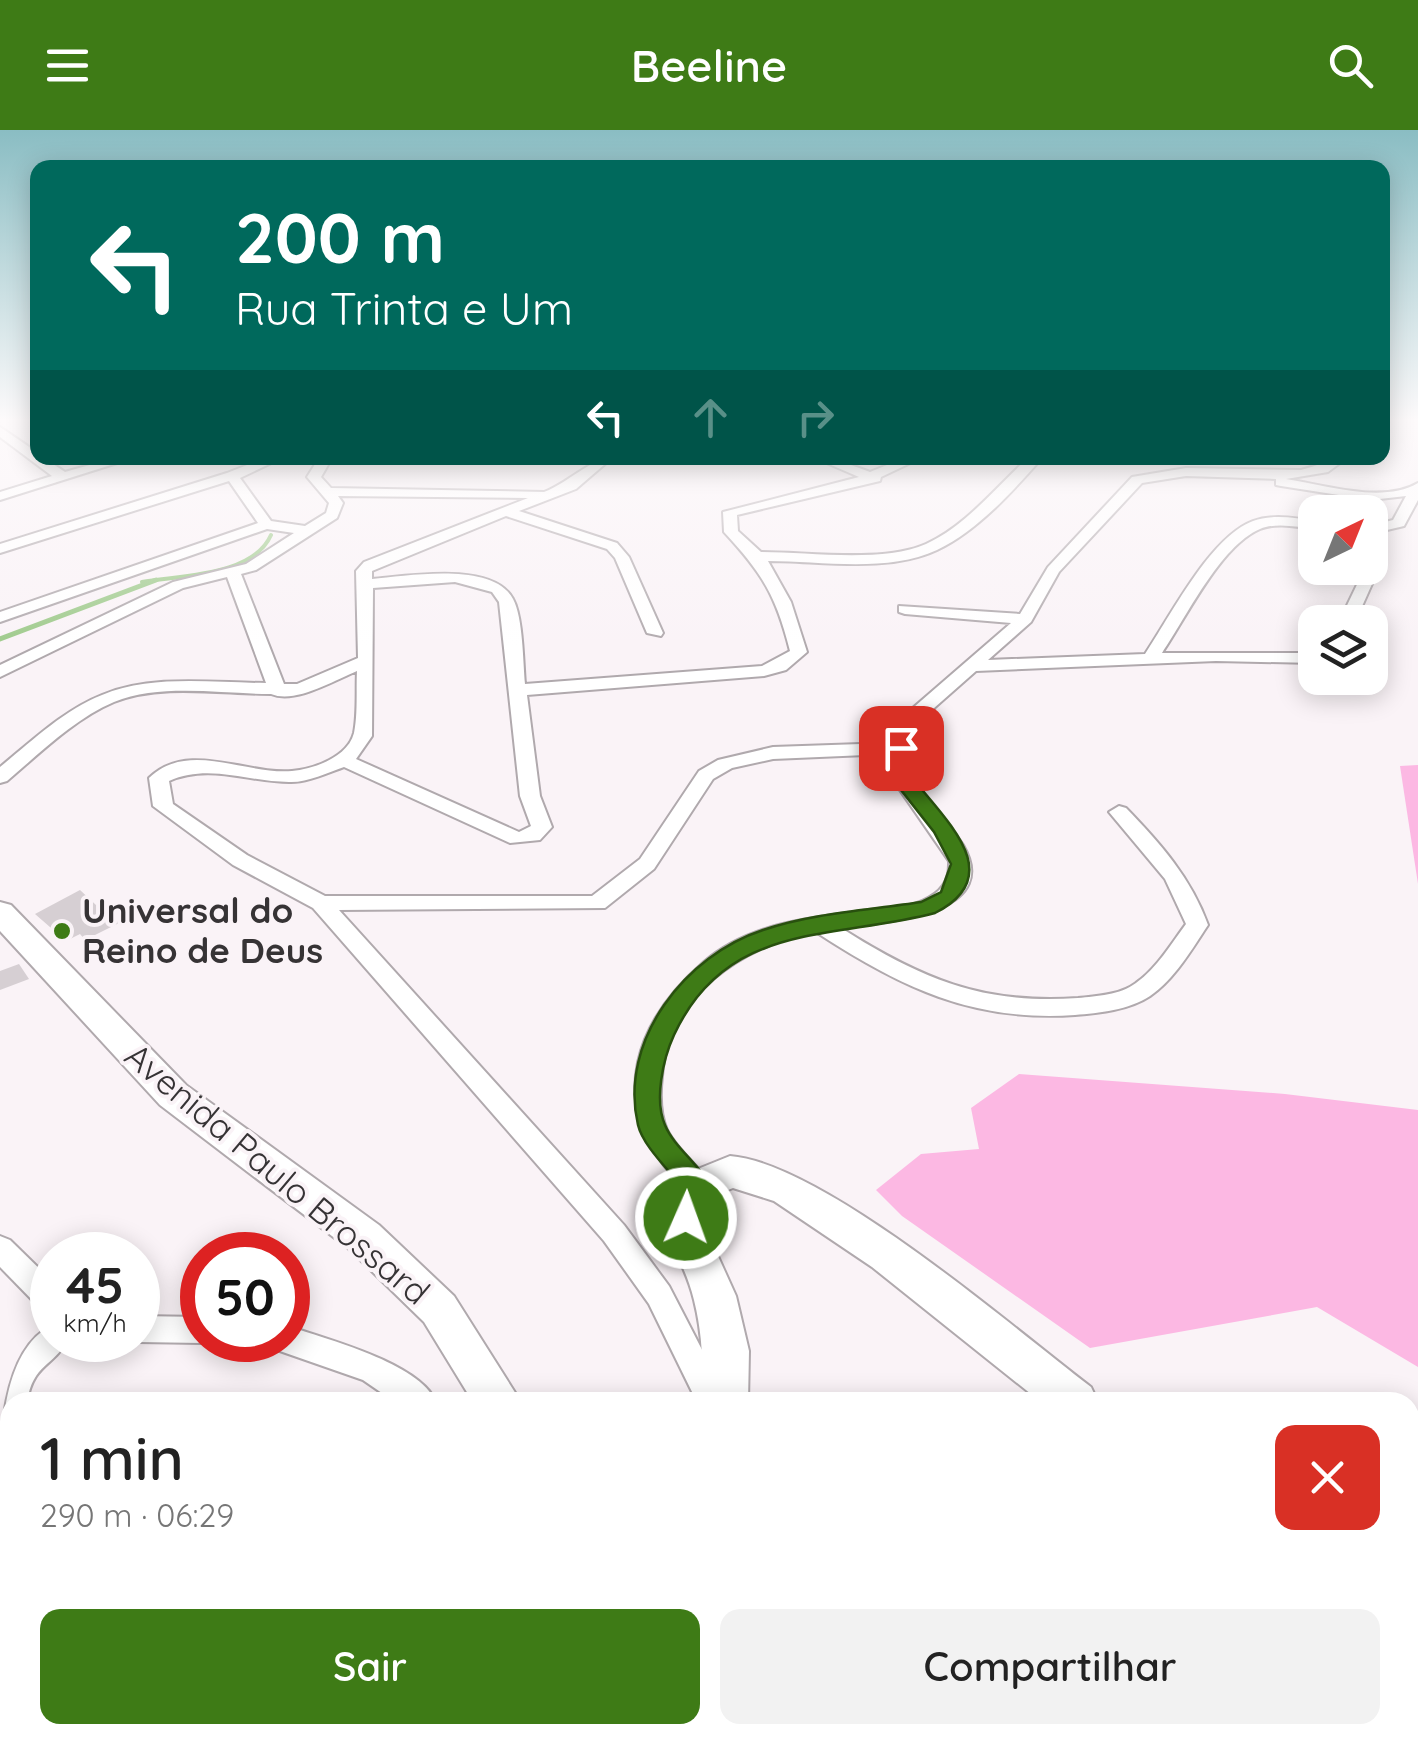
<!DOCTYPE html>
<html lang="pt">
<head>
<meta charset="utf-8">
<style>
  :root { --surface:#fff; --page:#f2f2f2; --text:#222; --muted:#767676; --accent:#3e7b16 }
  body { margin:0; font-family:Quicksand,sans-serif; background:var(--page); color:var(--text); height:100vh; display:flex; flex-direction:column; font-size:38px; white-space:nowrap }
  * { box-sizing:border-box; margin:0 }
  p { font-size:32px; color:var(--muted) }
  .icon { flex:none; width:55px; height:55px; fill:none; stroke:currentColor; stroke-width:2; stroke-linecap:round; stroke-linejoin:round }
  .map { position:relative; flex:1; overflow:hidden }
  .drawer { position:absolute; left:0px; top:1262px; width:1420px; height:352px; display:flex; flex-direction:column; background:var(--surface); border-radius:30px 30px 0 0; box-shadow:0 5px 25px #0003 }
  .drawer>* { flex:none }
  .hud { position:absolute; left:30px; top:30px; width:1360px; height:305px; border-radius:20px; box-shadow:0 5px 25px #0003; background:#00695c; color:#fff; overflow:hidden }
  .needle { width:65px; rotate:43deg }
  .buttons { position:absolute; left:1298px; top:365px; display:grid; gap:20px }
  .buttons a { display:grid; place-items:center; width:90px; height:90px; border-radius:20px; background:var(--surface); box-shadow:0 5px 25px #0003; font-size:50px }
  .speed { position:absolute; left:30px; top:1102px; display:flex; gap:20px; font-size:50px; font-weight:700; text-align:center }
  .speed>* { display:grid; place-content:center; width:130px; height:130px; border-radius:50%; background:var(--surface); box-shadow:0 5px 25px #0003; line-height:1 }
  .speed small { font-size:25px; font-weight:400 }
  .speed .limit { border:15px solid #d22; background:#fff; color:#111 }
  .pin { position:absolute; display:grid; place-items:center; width:85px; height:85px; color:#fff; margin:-42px; border-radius:20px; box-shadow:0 5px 15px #0006 }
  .me { position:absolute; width:110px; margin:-55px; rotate:2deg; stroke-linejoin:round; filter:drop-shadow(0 0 8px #0008) }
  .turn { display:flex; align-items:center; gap:35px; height:210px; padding:0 40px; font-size:45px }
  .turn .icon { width:130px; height:130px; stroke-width:2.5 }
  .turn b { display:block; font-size:70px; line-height:85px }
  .lanes { display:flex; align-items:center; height:95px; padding:0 40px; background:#0003; justify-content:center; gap:50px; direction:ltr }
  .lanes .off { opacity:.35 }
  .round { display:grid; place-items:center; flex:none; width:105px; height:105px; border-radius:20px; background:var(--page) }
  .summary { display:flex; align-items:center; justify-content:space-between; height:170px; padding:0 40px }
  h1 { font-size:60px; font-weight:600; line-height:75px }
  .cta { display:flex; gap:20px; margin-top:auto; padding:20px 40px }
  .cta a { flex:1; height:115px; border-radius:20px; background:var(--accent); color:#fff; font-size:40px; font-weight:600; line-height:115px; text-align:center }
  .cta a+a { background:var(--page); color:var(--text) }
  header { display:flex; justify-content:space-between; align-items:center; height:130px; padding:0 40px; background:var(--accent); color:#fff; font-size:45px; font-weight:600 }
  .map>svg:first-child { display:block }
  .green { fill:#fcb8e3 }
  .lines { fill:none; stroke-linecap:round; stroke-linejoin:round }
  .stream-far1 { stroke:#9eca8b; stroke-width:4 }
  .stream { stroke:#9eca8b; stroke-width:5 }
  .building { fill:#d6cfd3 }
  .minor-casing { stroke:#b0a9ad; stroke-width:4 }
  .secondary-casing { stroke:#b0a9ad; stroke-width:4 }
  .minor { fill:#fff; fill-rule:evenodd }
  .secondary { fill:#fff; fill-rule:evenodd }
  .route { fill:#3e7b16; stroke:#28500e; stroke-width:2.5 }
  .poi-dot { fill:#3e7b16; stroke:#faf3f7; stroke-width:4 }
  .labels { text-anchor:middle; stroke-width:8; stroke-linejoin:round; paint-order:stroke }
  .poi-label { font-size:35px; font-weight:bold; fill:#363335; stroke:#faf3f7; text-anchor:start }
  .street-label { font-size:35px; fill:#363335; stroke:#faf3f7 }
</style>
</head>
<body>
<header><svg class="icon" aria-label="menu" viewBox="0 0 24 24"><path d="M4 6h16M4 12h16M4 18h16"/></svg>Beeline<svg class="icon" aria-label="search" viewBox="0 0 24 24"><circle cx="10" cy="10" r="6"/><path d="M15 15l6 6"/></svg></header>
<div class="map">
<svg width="1418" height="1613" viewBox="0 0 1418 1613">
  <rect width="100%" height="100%" fill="#faf3f7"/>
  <!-- green -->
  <g class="green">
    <path d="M1418,635V754L1400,636Z"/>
    <path d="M1019,944L1285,964L1418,980V1237L1317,1177L1090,1218L902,1086L876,1060L921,1024L979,1019L971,978Z"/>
    <path d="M1418,1318V1601L1410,1587V1322Z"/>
    <path d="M831,1605H1276L1281,1613H831Z"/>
  </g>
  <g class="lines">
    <!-- stream-far1 -->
    <path class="stream-far1" d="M142,452C181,445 253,446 271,405"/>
    <!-- stream -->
    <path class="stream" d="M0,509L156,450"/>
  </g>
  <!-- building -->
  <g class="building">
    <path d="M80,760L96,775L103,771L125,790L85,810L80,804L66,811L35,784Z"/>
    <path d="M19,834L29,849L0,860V841Z"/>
  </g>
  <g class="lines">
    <!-- minor casing -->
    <g class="minor-casing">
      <g id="minor">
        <path d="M0,297L38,323V328H44L65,342L114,328H133L0,370V362L52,346L0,307Z"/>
        <path d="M265,328H282L240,348L271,391L305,396L326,383L329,373L307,347L319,328H332L321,347L331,358L544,362C568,353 591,328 612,328L576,359L519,381L617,413L629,427L663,503L661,506L647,503L615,428L607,419L506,386L372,441V449C408,446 493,431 513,469C523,487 523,532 525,554L762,536L790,521C776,465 762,443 724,402L723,382L859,347L815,328H832L870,342L904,328H921L881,347L880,351L737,385L738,401L761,422C809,422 883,433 926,414C966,396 996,357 1028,328H1042C1013,361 977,401 937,420C888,443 821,431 768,431L791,472L807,522L786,540L764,546L527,565L540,666L552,697L540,710L510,713L344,637C327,643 306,653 289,652C248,652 209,633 169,651L173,674L247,725L325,766H592L640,729L699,641L718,630L773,617L890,613L892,596L1011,493L905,484L899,482V476L1020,484L1048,437L1132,347L1186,338L1301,340C1318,336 1330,328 1347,328L1328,342L1286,349C1325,355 1383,374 1418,353V370L1404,396L1370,404V396L1393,390L1406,366L1371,370L1281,356L1276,355V349L1186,346L1142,353L1059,442L1031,492L988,530L1145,524C1170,487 1210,407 1253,391C1273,384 1295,388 1315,391V399C1298,397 1276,392 1260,399C1220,416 1186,488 1162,523H1315V533L1216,531L976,541L908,601C908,616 905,633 911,647C921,673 948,691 963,715C1004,786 882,792 841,798C920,848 982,875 1078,868C1097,866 1120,865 1136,853C1157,838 1171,814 1186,794L1165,749L1109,682L1119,676L1126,678C1160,713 1191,748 1208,795C1192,819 1174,850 1150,866C1129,880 1099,883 1075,885C972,892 900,857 816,802C743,814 668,866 662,946C660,963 660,984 667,1000C676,1018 694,1033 707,1048L711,1056L707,1064C688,1070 682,1057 671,1044C607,970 636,891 704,832C749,793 813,787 869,780C886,778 907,778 922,771C941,763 950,751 949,731L891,647L889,624L773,629L732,638L713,649L654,739L605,778L339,780L624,1095L669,1156L729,1272H697L649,1174L604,1111L313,778L233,735L153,676L149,648C188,610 246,645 292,641C314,639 348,627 354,603C358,584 356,560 357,541C333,551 295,574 271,564C222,564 160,553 114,572C74,589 40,623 7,651L0,653V637C32,611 64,580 102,565C152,544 213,553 266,553L227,447L183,458L0,547V535L173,452L246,434L294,403L267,399L0,492V482L258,393L229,351L0,423V414L227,343ZM338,366L528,368L364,432L356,441L358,528L297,554H284L241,444L256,440L337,388L343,373ZM455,452L492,462L499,472L520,666L531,696L519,702L356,629L372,606L373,458Z"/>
        <path d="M1377,423L1384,427L1355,492H1339L1365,438H1370V426Z"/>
        <path d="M0,1106L10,1110L52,1151V1183L41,1179L0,1137Z"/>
        <path d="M138,1186L202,1187V1210H211L202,1213L138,1212L132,1210H138Z"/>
        <path d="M52,1195V1210H67C54,1237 33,1233 27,1272H10V1375L0,1371C0,1311 0,1222 52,1195Z"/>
        <path d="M288,1196C326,1209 420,1233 436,1272H395L363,1250L277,1220L273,1210H288Z"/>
        <path d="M51,1605H89L91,1613H53Z"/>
        <path d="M305,1605H346L349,1613H308Z"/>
      </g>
    </g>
    <!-- secondary casing -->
    <g class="secondary-casing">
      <g id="secondary">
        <path d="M0,772L11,775L186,955L379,1095L454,1166L521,1272H473L424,1192L349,1119L160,975L0,801Z"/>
        <path d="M730,1026C823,1033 1012,1197 1091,1257L1098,1272H1041L872,1137L774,1071L733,1058L711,1067L707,1102L736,1166L749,1221L748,1272H702C703,1237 703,1206 694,1170C680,1112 649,1107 683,1045Z"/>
        <path d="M644,1605H703L707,1613H648Z"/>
        <path d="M784,1605H840L839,1613H783Z"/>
        <path d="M1324,1605H1381L1385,1613H1328Z"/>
      </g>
    </g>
    <!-- minor -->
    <use href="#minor" class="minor"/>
    <!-- secondary -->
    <use href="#secondary" class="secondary"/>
  </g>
  <!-- sky -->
  <linearGradient id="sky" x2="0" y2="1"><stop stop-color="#8abdc3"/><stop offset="0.56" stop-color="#fdfafb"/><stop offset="1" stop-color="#fdfafb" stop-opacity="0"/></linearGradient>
  <rect width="1418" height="518" fill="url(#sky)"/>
  <!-- route -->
  <path class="route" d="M901,613L910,618V645C944,689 1010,745 935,783C831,810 727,791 674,905C663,929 654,970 665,995C674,1017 699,1034 711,1056L696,1096H676L672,1088L682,1057C669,1040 643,1016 638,995C618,910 686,825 763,800C812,783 870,780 921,772L941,762L951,734L934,702L890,646L892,618Z"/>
  <!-- markers -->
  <circle class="poi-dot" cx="62" cy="801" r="10"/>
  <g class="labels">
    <!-- poi labels -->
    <g class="poi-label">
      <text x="82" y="793">Universal do<tspan x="82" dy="40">Reino de Deus</tspan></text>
    </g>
    <!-- street labels -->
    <g class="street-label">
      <text transform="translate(277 1044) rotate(40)" y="12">Avenida Paulo Brossard</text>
    </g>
  </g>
</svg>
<div class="buttons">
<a><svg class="needle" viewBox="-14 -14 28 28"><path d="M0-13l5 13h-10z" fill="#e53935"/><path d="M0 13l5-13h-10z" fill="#767676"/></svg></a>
<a><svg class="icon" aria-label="layers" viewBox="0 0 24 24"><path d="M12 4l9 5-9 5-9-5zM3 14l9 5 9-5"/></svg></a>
</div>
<div class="speed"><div>45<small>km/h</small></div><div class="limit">50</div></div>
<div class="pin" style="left:901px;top:618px;background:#d93025"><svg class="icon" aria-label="arrive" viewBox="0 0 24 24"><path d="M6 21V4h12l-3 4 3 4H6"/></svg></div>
<svg class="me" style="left:686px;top:1088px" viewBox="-20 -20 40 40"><circle r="17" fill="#3e7b16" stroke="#fff" stroke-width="3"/><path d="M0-11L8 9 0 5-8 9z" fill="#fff"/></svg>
<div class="hud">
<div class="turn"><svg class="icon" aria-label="left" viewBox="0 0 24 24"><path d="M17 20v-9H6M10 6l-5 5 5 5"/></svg><div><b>200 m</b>Rua Trinta e Um</div></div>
<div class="lanes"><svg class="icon" aria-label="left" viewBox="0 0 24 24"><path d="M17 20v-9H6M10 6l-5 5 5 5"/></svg><svg class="icon off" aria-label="ahead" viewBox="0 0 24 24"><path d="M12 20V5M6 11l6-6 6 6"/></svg><svg class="icon off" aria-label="right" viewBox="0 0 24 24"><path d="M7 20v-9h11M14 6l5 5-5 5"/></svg></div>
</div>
<section class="drawer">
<div class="summary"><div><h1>1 min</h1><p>290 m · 06:29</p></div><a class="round" style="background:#d93025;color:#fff"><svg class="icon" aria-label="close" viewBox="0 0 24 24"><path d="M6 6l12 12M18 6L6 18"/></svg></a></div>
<div class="cta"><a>Sair</a><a>Compartilhar</a></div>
</section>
</div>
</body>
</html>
